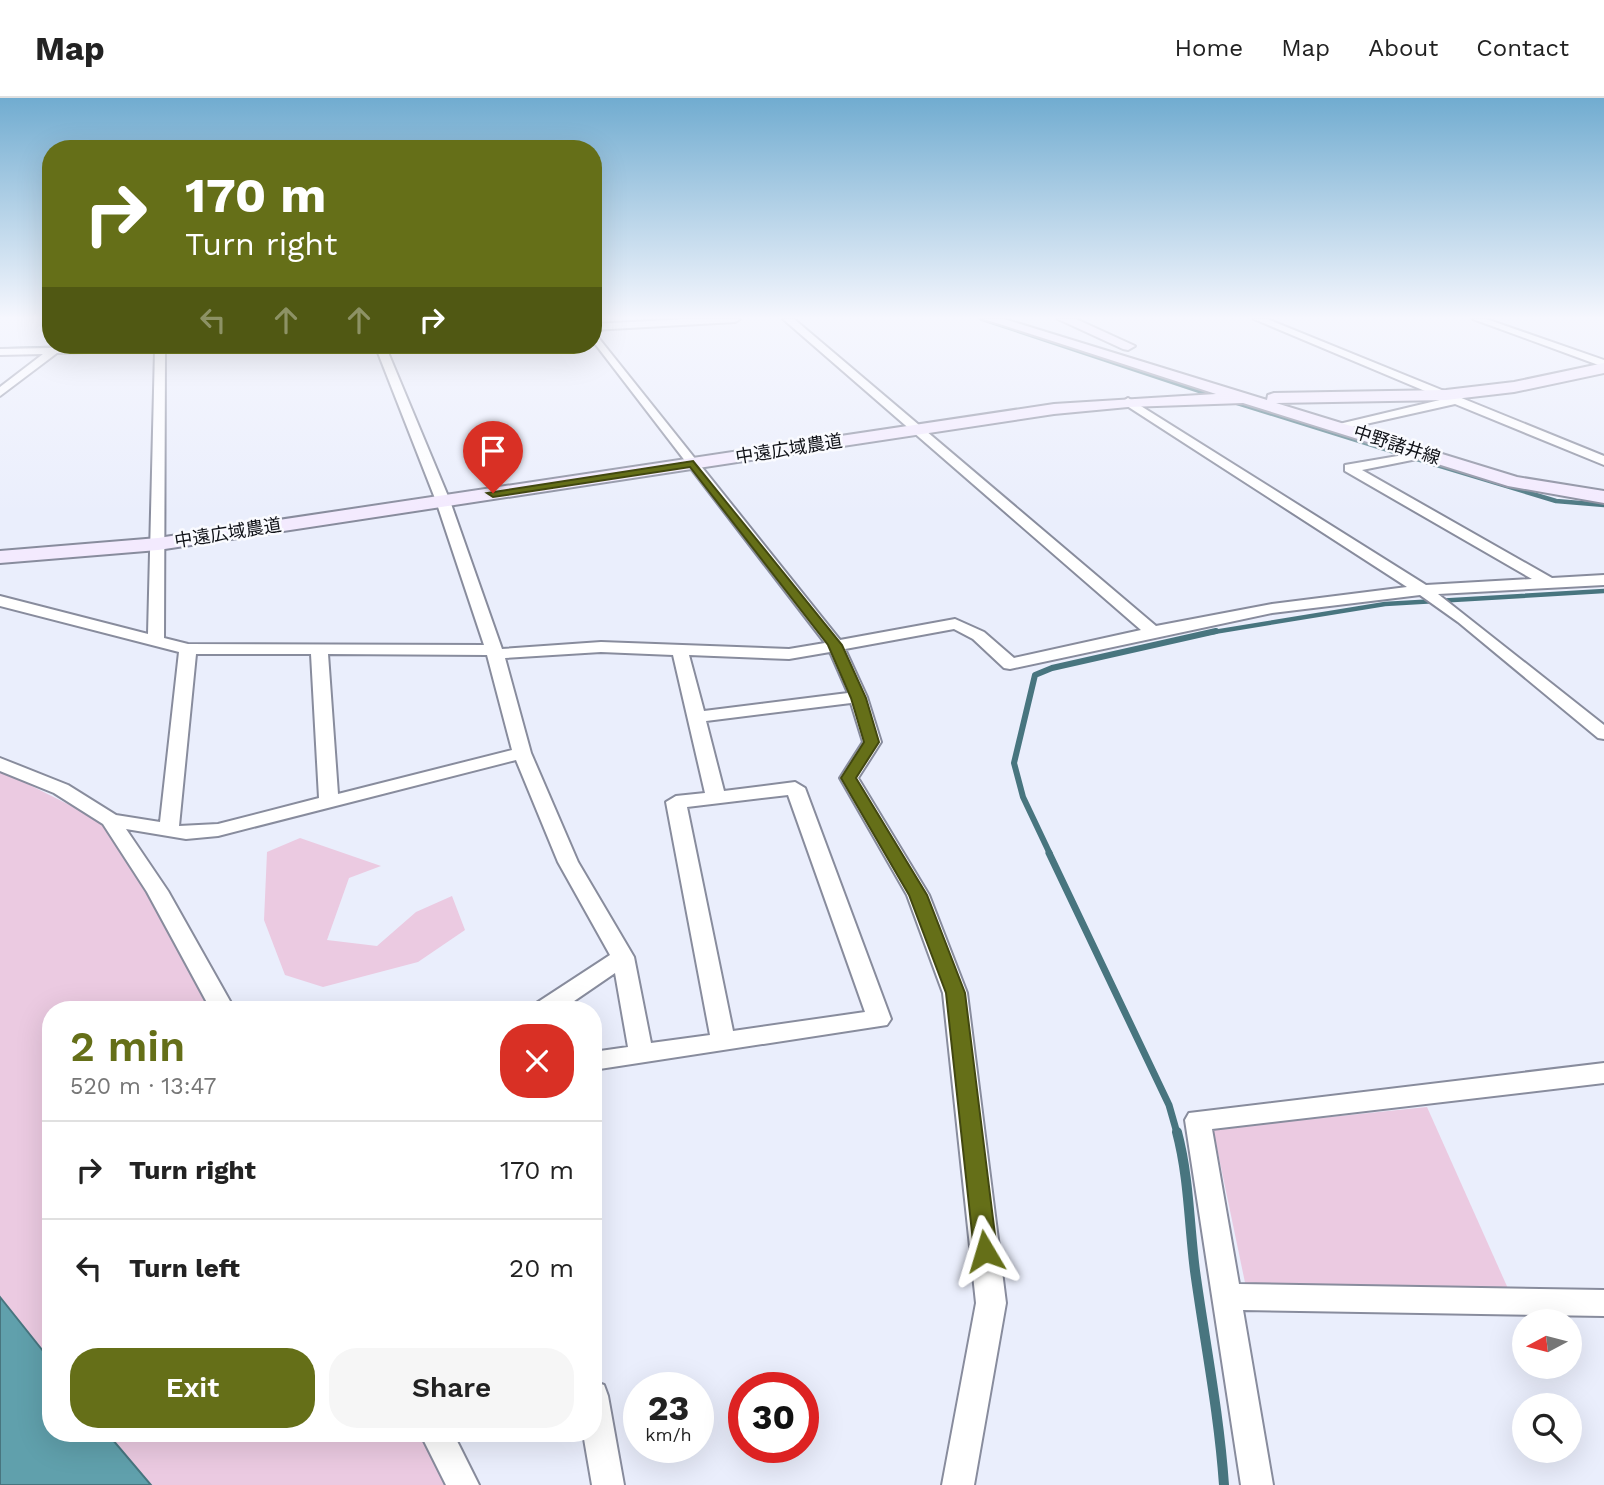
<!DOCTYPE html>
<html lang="en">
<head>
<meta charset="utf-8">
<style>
  :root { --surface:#fff; --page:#f6f6f6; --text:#222; --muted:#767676; --line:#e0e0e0; --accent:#656f18 }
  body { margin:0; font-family:"Work Sans","Noto Sans JP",sans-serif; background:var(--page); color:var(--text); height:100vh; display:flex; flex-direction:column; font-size:26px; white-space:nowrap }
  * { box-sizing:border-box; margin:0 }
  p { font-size:23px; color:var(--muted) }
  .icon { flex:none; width:38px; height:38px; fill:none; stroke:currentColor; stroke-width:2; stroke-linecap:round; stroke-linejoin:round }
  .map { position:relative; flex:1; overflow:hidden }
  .sheet { position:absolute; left:42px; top:903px; width:560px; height:441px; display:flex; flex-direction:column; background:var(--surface); border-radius:28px; box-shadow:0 7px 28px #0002 }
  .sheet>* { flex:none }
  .hud { position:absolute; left:42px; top:42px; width:560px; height:214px; border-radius:28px; box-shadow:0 7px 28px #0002; background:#656f18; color:#fff; overflow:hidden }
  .needle { width:46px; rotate:263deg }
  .tools { position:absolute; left:1512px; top:1211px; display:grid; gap:14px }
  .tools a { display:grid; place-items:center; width:70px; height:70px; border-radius:50%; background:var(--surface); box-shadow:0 7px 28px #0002; font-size:35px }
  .speed { position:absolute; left:623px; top:1274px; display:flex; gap:14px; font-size:35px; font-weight:700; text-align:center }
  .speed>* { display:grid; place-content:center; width:91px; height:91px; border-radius:50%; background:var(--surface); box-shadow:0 7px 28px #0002; line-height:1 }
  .speed small { font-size:18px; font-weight:400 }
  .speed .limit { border:10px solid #d22; background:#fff; color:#111 }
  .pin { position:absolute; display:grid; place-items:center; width:60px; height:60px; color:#fff; margin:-72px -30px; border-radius:50% 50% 50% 0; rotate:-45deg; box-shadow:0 0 7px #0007 }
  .pin .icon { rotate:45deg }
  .me { position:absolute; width:77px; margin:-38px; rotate:353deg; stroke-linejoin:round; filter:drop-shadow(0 0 5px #0008) }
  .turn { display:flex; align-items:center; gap:24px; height:147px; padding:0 28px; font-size:32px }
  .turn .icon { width:91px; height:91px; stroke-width:2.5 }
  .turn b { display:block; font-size:49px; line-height:60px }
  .lanes { display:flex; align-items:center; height:66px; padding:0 28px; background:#0003; justify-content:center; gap:35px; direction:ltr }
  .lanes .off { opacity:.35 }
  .round { display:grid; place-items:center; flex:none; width:74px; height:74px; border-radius:28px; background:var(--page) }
  .headline { display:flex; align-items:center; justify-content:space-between; height:119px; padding:0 28px }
  h1 { font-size:42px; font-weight:600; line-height:52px; color:var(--accent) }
  .action { display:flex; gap:14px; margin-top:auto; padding:14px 28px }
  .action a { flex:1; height:80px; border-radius:28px; background:var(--accent); color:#fff; font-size:28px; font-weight:600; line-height:80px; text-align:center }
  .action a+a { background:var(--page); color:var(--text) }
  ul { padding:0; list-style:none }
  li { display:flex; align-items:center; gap:21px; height:98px; padding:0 28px; border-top:2px solid var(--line) }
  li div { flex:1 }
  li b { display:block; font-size:26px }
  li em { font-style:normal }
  header { display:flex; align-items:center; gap:42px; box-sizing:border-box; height:98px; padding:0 35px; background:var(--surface); border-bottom:2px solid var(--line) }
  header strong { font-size:33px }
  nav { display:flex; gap:38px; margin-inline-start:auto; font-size:24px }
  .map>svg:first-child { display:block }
  .green { fill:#ebcae1 }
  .water { fill:#60a0ac; stroke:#48757f; stroke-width:2 }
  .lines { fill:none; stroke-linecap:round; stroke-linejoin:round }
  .stream-far4 { stroke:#48757f; stroke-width:3.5 }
  .stream-far3 { stroke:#48757f; stroke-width:4.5 }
  .stream-far2 { stroke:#48757f; stroke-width:6 }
  .stream-far1 { stroke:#48757f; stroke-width:7 }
  .stream { stroke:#48757f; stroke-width:10 }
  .street-casing { stroke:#888c9d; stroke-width:4 }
  .secondary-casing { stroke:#888c9d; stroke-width:4 }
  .street { fill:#fff; fill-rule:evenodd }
  .secondary { fill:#f3eafe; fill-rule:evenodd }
  .route { fill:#656f18; stroke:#424810; stroke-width:2 }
  .labels { text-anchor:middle; stroke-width:5; stroke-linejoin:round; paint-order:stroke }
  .far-street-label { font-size:18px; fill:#0f1117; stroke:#fafbff }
</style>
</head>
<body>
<header>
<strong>Map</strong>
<nav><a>Home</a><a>Map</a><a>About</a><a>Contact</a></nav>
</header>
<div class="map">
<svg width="1604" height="1387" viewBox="0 0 1604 1387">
  <rect width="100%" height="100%" fill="#eaeefc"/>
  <!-- green -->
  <g class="green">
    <path d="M0,672L115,730L213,912H51V1335H442L470,1387H0Z"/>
    <path d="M300,740L381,768L349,780L327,842L377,848L416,814L452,798L465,832L418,864L323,889L285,877L264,822L267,754Z"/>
    <path d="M1427,1009L1514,1204L1248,1199L1213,1031Z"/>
  </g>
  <!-- water -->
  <path class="water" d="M0,1199L51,1263V1335H107L151,1387H0Z"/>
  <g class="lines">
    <!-- stream-far4 -->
    <g class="stream-far4">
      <path d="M682,221H696"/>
      <path d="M981,221L1216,299"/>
      <path d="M0,251L127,247"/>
      <path d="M1226,302L1412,360"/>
    </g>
    <!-- stream-far3 -->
    <g class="stream-far3">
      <path d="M1407,358L1556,403L1604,407"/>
      <path d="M1208,535L1385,506L1604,493"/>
    </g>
    <!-- stream-far2 -->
    <path class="stream-far2" d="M1050,756L1023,699L1014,665L1035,577L1052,570L1216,533"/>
    <!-- stream-far1 -->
    <path class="stream-far1" d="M1049,755L1169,1007L1177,1035"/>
    <!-- stream -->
    <path class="stream" d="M1177,1034C1189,1079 1189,1126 1195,1173C1205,1245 1219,1315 1224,1387"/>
    <!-- street casing -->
    <g class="street-casing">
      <g id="street">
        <path d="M689,221H740L735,224L593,232V226Z"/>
        <path d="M783,221H794L1156,528L1272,506L1407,489L1124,306L1122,304L1128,300L1426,487L1532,481L1345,373V367L1427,353V359L1362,372L1552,480L1604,477V487L1438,496L1604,627V641L1598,640L1458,524L1420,497L1272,515L1010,571L1004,570L973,541L954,531L845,551L867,599L881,644L858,680L929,797L967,895L1006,1205L974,1387H942L976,1205L943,895L907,797L840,680L863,644L851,605L706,623L724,693L795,684L805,690L891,921L887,927L593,972V954L628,949L615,875L561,912H531L535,906L610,857L558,764L516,662L218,738L186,741L126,731L168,793L235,912H211L147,794L103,726L54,695L0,673V660L68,687L116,717L160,724L179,554L0,508V498L148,536L155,252L57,255L0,298V289L43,256L0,257V251L204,247L199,250L165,251L164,540L188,546L484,547L436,403L375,247H385L450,403L502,551L601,544L789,551L825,545L593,243V233L840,542L955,521L984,534L1014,560L1141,532ZM601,554L673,557L705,695L676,698L666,704L710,937L651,945L634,859L578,764L531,655L505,560ZM830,554L848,595L704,613L689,557L789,561ZM196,556H311L319,700L218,726L179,728ZM328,556L487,557L512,652L338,696ZM788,697L865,914L733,933L687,709Z"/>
        <path d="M1254,221H1267L1604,358V367L1455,306L1339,332V326L1444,301Z"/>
        <path d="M1473,221H1486L1604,262V269Z"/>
        <path d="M1604,965V985L1212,1031L1239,1186L1604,1192V1218L1243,1212L1273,1387H1241L1185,1022L1189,1015Z"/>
        <path d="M593,1283L604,1287L608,1298L624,1387H592L583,1335H593Z"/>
        <path d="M420,1335H453L479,1387H446Z"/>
      </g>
    </g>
    <!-- secondary casing -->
    <g class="secondary-casing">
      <g id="secondary">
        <path d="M984,221H1004L1267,302L1268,297L1274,295L1446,292L1514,284L1604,265V275L1514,294L1446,302L1276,305L1517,379L1604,393V405L1508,388L1243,305L1128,309L1054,316L158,452L0,465V453L158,440L1054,306L1216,296Z"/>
        <path d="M1058,221H1076L1135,248L1128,252L1123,251Z"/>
      </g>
    </g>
    <!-- street -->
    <use href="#street" class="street"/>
    <!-- secondary -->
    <use href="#secondary" class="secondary"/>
  </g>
  <!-- sky -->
  <linearGradient id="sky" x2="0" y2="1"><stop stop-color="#71acd0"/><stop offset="0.53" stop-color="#f6f7fe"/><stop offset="1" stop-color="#f6f7fe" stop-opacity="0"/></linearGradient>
  <rect width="1604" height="415" fill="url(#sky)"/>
  <!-- route -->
  <path class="route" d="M693,363L842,547L866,600L879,644L856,680L927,797L965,895L997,1153L993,1160L985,1163L977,1160L974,1153L946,895L909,797L841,680L864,644L851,600L828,547L690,369L493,399L487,395Z"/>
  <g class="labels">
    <!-- far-street labels -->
    <g class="far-street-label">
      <text transform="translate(1397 347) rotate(18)" y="6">中野諸井線</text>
      <text transform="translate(789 351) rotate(-9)" y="6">中遠広域農道</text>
      <text transform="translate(228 435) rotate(-9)" y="6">中遠広域農道</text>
    </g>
  </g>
</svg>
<div class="tools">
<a><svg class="needle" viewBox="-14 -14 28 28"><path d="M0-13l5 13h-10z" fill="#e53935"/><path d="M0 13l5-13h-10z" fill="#767676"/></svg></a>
<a><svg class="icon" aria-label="search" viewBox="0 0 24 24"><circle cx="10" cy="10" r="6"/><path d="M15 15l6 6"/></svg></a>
</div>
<div class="speed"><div>23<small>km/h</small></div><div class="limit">30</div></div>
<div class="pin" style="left:493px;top:395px;background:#d93025"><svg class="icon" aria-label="arrive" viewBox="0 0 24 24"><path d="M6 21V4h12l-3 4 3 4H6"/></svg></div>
<svg class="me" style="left:985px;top:1153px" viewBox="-20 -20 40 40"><path d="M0-17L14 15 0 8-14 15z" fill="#656f18" stroke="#fff" stroke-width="4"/></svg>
<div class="hud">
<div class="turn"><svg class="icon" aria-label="right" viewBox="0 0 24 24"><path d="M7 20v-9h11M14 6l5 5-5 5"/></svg><div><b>170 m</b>Turn right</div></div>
<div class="lanes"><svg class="icon off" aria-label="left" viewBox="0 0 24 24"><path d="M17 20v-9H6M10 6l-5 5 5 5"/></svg><svg class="icon off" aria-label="ahead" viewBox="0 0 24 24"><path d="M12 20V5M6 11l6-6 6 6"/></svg><svg class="icon off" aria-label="ahead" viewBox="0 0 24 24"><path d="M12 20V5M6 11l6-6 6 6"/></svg><svg class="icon" aria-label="right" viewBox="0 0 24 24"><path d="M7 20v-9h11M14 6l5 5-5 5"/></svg></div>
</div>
<section class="sheet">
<div class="headline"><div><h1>2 min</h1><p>520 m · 13:47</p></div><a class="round" style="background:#d93025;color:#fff"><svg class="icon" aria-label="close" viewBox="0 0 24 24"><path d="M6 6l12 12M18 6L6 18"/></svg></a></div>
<ul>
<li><svg class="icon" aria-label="right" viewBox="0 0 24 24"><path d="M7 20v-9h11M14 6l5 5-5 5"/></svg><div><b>Turn right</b></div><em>170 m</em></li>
<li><svg class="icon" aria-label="left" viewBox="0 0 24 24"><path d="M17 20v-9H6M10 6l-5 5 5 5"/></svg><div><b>Turn left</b></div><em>20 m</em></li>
</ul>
<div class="action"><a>Exit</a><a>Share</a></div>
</section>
</div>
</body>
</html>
